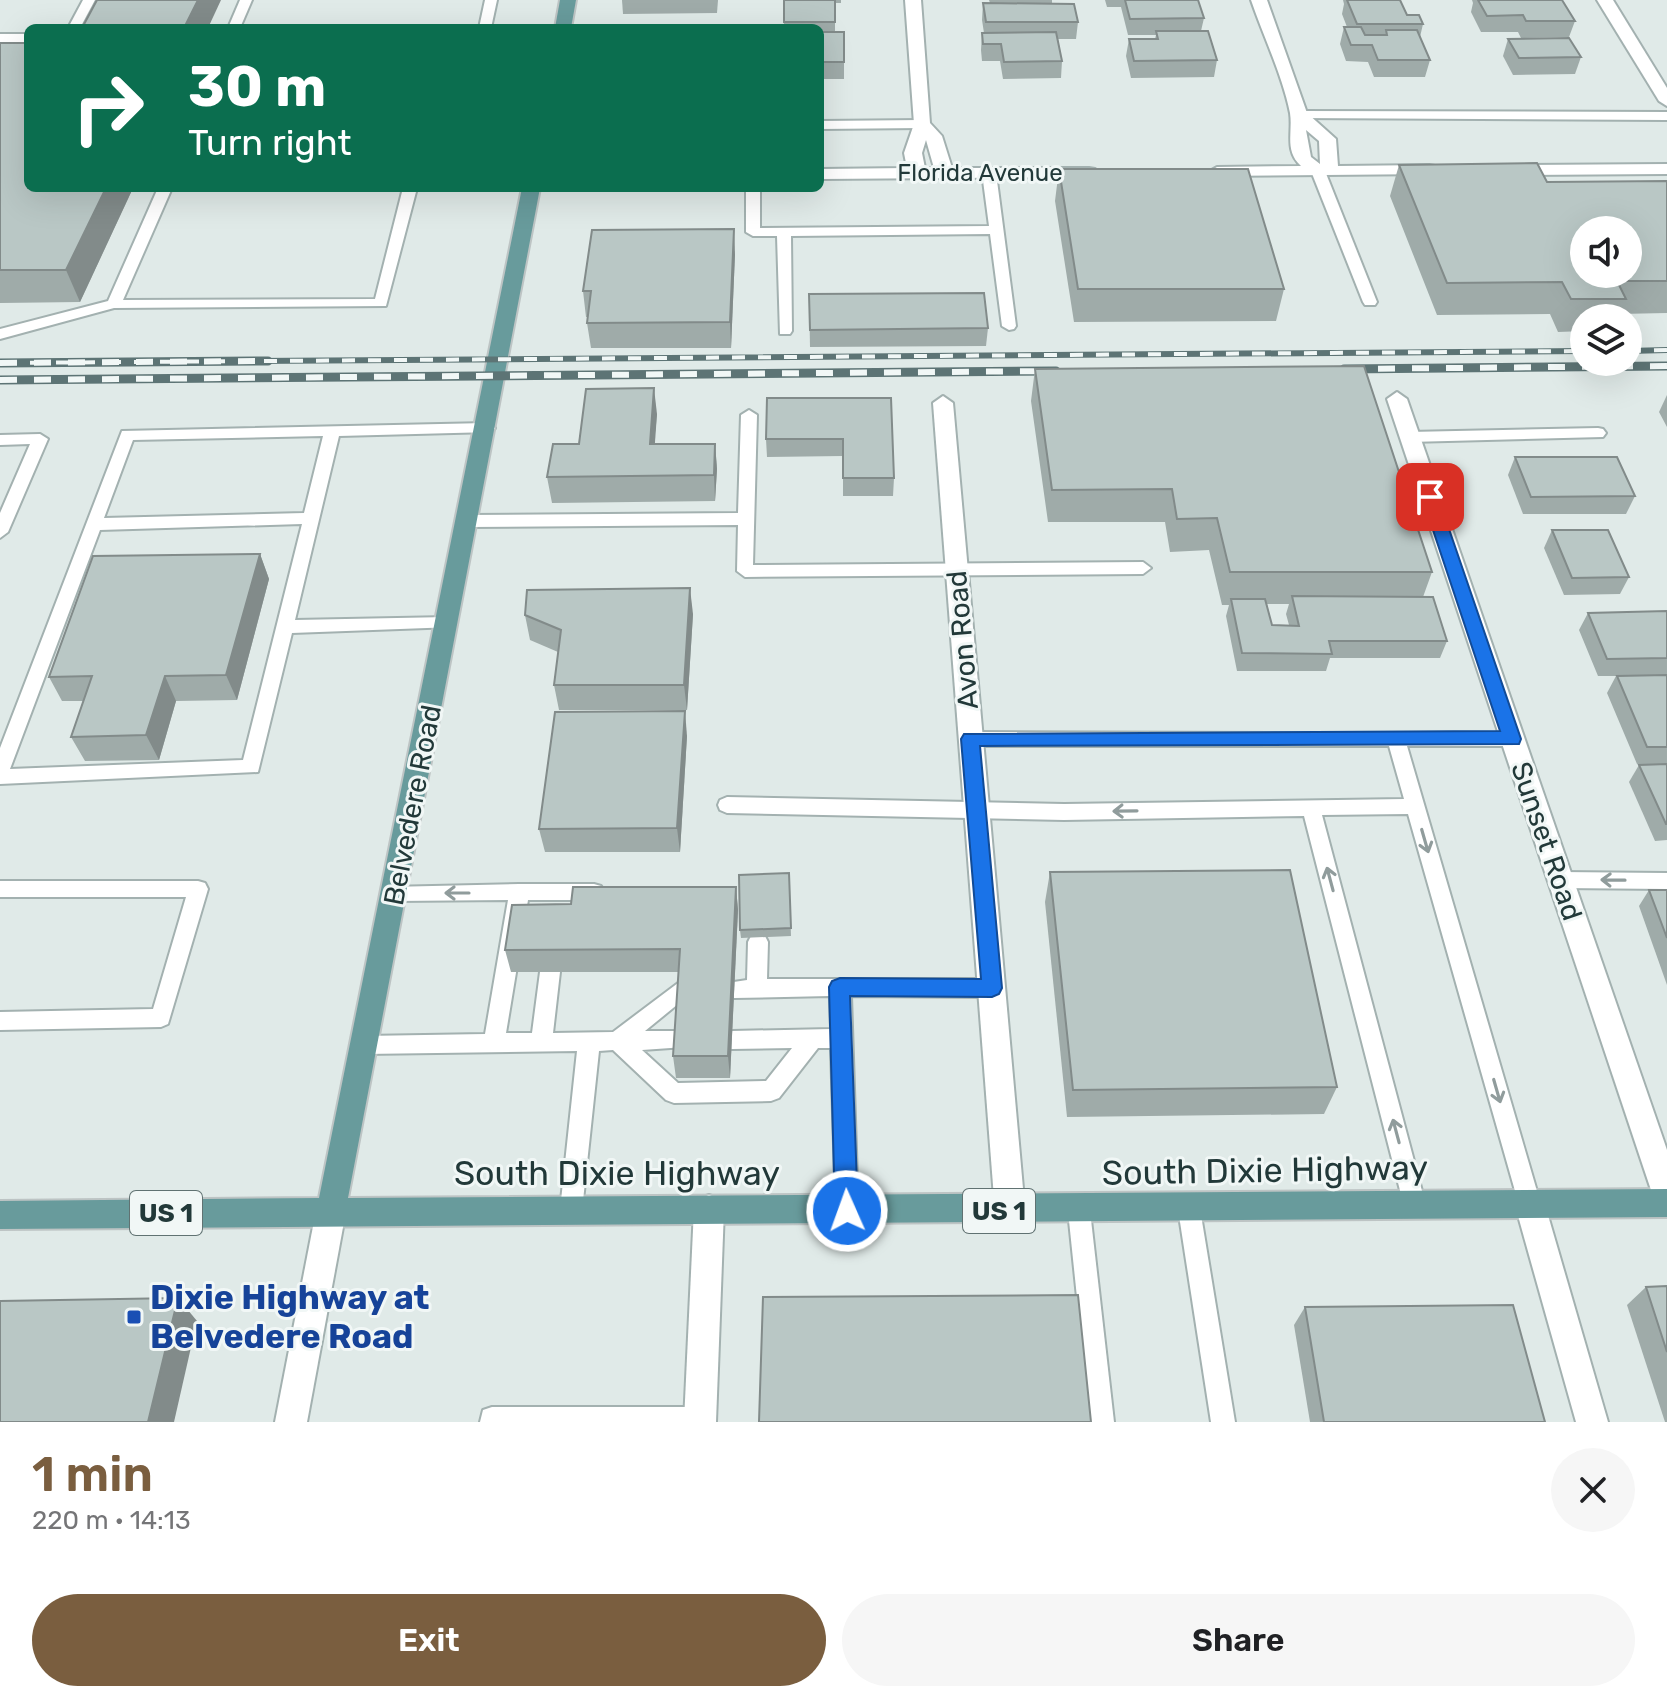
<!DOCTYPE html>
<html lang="en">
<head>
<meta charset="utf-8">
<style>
  :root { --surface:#fff; --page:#f6f6f6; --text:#202124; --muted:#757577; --accent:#7a5e3f }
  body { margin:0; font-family:Rubik,sans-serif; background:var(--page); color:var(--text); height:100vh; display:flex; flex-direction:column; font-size:30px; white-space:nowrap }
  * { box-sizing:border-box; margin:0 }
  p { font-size:26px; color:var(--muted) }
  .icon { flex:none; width:44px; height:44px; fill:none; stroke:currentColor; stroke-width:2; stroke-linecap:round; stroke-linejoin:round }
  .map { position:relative; height:1422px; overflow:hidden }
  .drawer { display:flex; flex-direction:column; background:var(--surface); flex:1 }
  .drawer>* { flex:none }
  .guide { position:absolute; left:24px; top:24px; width:800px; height:168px; border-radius:12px; box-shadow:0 8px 32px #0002; background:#0b6e4f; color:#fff; overflow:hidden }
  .buttons { position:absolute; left:1570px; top:216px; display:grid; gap:16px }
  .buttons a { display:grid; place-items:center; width:72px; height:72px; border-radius:50%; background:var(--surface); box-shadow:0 8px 32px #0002; font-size:40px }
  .pin { position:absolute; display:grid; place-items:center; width:68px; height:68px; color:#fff; margin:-34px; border-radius:16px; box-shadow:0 4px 12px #0006 }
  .me { position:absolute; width:88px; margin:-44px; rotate:358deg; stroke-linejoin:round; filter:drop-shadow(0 0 6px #0008) }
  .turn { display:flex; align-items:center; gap:28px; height:168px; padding:0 32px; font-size:36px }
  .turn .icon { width:104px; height:104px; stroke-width:2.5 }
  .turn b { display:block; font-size:56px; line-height:68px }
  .round { display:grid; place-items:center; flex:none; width:84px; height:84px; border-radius:42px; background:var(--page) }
  .headline { display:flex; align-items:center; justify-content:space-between; height:136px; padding:0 32px }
  h1 { font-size:48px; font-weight:600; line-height:60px; color:var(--accent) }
  .action { display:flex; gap:16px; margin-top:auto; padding:16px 32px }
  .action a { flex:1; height:92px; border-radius:48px; background:var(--accent); color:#fff; font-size:32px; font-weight:600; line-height:92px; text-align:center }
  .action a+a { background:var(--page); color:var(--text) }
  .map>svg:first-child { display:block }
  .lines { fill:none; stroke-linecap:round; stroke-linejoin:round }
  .service-casing { stroke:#a3b1b0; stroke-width:4 }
  .minor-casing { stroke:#a3b1b0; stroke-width:4 }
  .tertiary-casing { stroke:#a3b1b0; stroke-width:4 }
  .primary-casing { stroke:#bdc4c4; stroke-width:4 }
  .service { fill:#fff; fill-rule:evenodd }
  .minor { fill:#fff; fill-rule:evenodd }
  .tertiary { fill:#fff; fill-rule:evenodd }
  .primary { fill:#689b9c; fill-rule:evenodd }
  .rail-far1-casing { stroke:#5d7475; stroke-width:6 }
  .rail-casing { stroke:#5d7475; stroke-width:9 }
  .rail-far1 { stroke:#f1f7f6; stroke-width:4; stroke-dasharray:13; stroke-linecap:butt }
  .rail { stroke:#f1f7f6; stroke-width:6; stroke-dasharray:17; stroke-linecap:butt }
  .wall { fill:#9faba9; fill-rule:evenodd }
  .shaded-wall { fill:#828b8a }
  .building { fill:#b9c7c5; stroke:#828b8a; stroke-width:2; fill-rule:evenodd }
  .oneway { stroke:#909c9c }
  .route { fill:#1a73e8; stroke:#114b97; stroke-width:2 }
  .transit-dot { fill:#1a4fb4; stroke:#f1f7f6; stroke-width:3 }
  .labels { text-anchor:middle; stroke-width:6; stroke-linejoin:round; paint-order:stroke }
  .far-street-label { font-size:24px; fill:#223939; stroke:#f1f7f6 }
  .shield { fill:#f1f7f6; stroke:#607272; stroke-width:2 }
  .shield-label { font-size:26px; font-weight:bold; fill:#223939 }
  .street-label { font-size:28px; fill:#223939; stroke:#f1f7f6 }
  .near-street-label { font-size:34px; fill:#223939; stroke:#f1f7f6 }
  .near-transit-label { font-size:34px; font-weight:bold; fill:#164399; stroke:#f1f7f6; text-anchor:start }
</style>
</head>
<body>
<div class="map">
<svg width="1667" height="1422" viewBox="0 0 1667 1422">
  <rect width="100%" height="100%" fill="#e0eae8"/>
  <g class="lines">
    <!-- service casing -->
    <g class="service-casing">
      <g id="service">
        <path d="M83,0H95L80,28H68Z"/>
        <path d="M240,0H252L240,28H228Z"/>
        <path d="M485,0H497L491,28H479Z"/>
        <rect x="0" y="34" width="28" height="8"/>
        <path d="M1299,111L1667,112V120L1295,118V112Z"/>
        <path d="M820,121L922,120L928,124L922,128L820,129Z"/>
        <path d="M1318,167L1325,171L1377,302L1375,305H1365L1363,302L1311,171Z"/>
        <path d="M989,169L996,173L1016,326L1014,329L1009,330L1002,326L990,234L791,236L792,331L790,334H780L777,236H753L746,232V188H760V228L989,226L982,173Z"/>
        <path d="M158,188H172L123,300L375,299L403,188H417L386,306L114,308L0,339V329L108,301Z"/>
        <path d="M749,410L757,415L753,565L1143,562L1151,568L1143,574L745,577L737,571L738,525L468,527L460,521L468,515L738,513L741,415Z"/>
        <path d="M487,423L495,428L492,432L339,436L295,620L448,617L454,619L457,623L454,627L292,633L258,772L0,784V748L122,431ZM323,436L304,513L104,518L133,440ZM302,524L243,760L10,769L100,530Z"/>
        <path d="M1598,428L1603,429L1606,433L1603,437L1409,442L1401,437L1409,432Z"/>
        <path d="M40,434L48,439L8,532L0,538V513L30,444L0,445V435Z"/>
        <path d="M971,732L1518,734L1521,739L1518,744L1512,746H1407L1541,1205L1538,1213L1530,1216L1522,1213L1519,1205L1408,814L1322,815L1426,1206L1423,1214L1415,1217L1407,1214L1404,1206L1304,816L1064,820L727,813L720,810L718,805L720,800L727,797L1064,804L1404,799L1389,746H971L965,744L962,739L965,734Z"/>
        <path d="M1560,872L1667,873V889L1560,888L1553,886L1550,880L1553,874Z"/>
        <path d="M0,881H198L205,883L208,889L168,1024L161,1027L0,1030V1012L153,1009L186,897H0Z"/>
        <path d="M519,884H594L601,886L604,892L601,898L594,900H528L506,1033H532L540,972L543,966L550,963L557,966L560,972L553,1033L613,1032L682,980L689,983L692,989L689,995L645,1031H678L685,1033L688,1040L685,1047L642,1050L678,1083L766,1081L792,1048L732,1049L725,1047L722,1040L725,1033L732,1031L831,1029L830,996L734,998L727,995L724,989L727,983L747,980L748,942L751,936L758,933L765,936L768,942L767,979H992L999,982L1002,988L999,994L992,997L851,996L858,1211L855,1219L847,1222L839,1219L836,1211L831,1048H818L779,1098L771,1101L674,1103L666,1100L613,1050L599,1051L582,1210L579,1218L571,1221L563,1218L560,1210L577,1051L364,1054L357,1052L353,1045L357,1038L364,1036L485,1034L508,900L395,901L388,899L385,893L388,887Z"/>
        <path d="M1189,1198L1197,1201L1200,1209L1235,1422H1211L1178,1209L1181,1201Z"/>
        <path d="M1079,1200L1087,1203L1090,1211L1114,1422H1090L1068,1211L1071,1203Z"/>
        <path d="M492,1407H700L709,1410L712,1419L711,1422H480L483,1410Z"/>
      </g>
    </g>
    <!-- minor casing -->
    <g class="minor-casing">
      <g id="minor">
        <path d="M905,0H921L930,123L942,136L952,168H1089L1095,169L1098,173L1095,177L820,179V169L907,168L904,153L914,124ZM926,140L934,168H925L922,153Z"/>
        <path d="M1251,0H1267L1307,113L1336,139L1338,166L1429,165L1435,166L1438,170L1435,174L1211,176L1208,172L1217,167L1301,166C1284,151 1293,132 1290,113C1283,77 1263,35 1251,0ZM1306,130L1319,141L1320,164L1311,157Z"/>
        <path d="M1597,0H1613L1667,88V106L1659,101Z"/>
        <path d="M1667,164V174L1509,175L1500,170L1509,165Z"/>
        <path d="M1397,392L1407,399L1667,1150V1207L1656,1203L1652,1193L1387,399Z"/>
        <path d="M943,396L953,403L1025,1211L1021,1221L1010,1225L999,1221L995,1211L933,403Z"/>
        <path d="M1530,1191L1541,1195L1545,1205L1608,1422H1576L1515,1205L1519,1195Z"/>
        <path d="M709,1195L720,1199L724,1209L716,1422H684L694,1209L698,1199Z"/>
      </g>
    </g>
    <!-- tertiary casing -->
    <g class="tertiary-casing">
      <path id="tertiary" d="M331,1197L342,1201L346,1211L307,1422H275L316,1211L320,1201Z"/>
    </g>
    <!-- primary casing -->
    <g class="primary-casing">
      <g id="primary">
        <path d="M560,0H576L571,28H555Z"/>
        <path d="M522,188H540L348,1198L1667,1189V1217L0,1229V1201L319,1198Z"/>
      </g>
    </g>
    <!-- service -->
    <use href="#service" class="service"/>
    <!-- minor -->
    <use href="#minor" class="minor"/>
    <!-- tertiary -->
    <use href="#tertiary" class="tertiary"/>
    <!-- primary -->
    <use href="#primary" class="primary"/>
    <!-- rail-far1 casing -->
    <g class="rail-far1-casing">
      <g id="rail-far1">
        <path d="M1628,351L1667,350"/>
        <path d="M4,363L1584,351"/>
      </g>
    </g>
    <!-- rail casing -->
    <g class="rail-casing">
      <g id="rail">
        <path d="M0,363L268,361"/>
        <path d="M1344,369L1667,366"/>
        <path d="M0,380L1056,371"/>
      </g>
    </g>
    <!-- rail-far1 -->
    <use href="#rail-far1" class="rail-far1"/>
    <!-- rail -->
    <use href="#rail" class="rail"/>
  </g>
  <!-- wall -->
  <g class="wall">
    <path d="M622,0H718L717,13L623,14Z"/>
    <path d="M783,0H841V3H835V32H844V79H820V28H784Z"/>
    <path d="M989,0H1052V4L1078,22L1076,39H1058L1062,61L1061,78L1003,79L1000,61H982L981,50L982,33H984L982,20L983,3H990Z"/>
    <path d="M1105,0H1198L1204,18L1201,31L1217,60L1214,77L1131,78L1126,56L1129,39H1155L1156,35H1128L1121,7H1107Z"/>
    <path d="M1343,0H1400L1407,15L1423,24L1420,37L1430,60L1425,77H1374L1368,62L1346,61L1340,44L1344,27H1347L1342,14L1344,4Z"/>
    <path d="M1472,0H1562L1575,21L1569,37L1521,38L1518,32H1481L1471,12L1473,3Z"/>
    <path d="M1508,39L1581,57L1575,74L1513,75L1503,56Z"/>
    <path d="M0,43L133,188L80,302L0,303Z"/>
    <path d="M1399,165L1547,182L1667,181V313L1619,314L1617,318H1584V331L1558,332L1550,314L1437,315L1390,196Z"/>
    <path d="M1059,169L1284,289L1276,321L1074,322L1055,201Z"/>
    <path d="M735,254L731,348H591L587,323L588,317H586L583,291Z"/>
    <path d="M809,294L988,328L986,346L810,347Z"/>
    <path d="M1035,369L1432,572L1423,597L1447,641L1440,658H1330L1326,671H1237L1226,616L1229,605H1222L1209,550L1170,552L1165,522H1048L1031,401ZM1267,604H1289L1286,614L1289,625H1272Z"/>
    <path d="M1667,395V427L1659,412Z"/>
    <path d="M891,398L894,478L893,496H843V456L767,457L766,439Z"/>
    <path d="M657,414L654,444H715L717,469L715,501L552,503L547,477L579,444Z"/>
    <path d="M1515,457L1635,496L1626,514H1523L1508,475Z"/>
    <path d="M1552,530L1629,577L1620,594L1564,595L1544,548Z"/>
    <path d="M260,554L269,579L237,700L176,701L159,760L85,761L71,737L84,701H62L49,677Z"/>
    <path d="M1667,611V764H1637L1607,693L1616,676H1598L1579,630L1588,613Z"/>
    <path d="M693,614L687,710H559L554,685L558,652L530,640L525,615Z"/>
    <path d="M687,736L680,852H545L539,829Z"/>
    <path d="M1667,764V840L1655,841L1629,782L1639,765Z"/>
    <path d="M1050,872L1337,1087L1324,1114L1067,1117L1045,902Z"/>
    <path d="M789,873L791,936L741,938L740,930Z"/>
    <path d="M736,887L738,910L730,1078H676L673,1056L679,972H511L505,950L571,904Z"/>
    <path d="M1649,890H1667V985L1639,906Z"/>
    <path d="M1667,1286V1422H1665L1627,1305L1646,1287Z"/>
    <path d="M1305,1307L1545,1422H1310L1294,1325Z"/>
  </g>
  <!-- shaded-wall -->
  <g class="shaded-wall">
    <path d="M198,0H221L208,28H184Z"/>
    <path d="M106,188H133L80,302L66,270Z"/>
    <path d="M734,229L735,254L731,348L730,322Z"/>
    <path d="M654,388L657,414L653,470L650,444Z"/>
    <path d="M715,444L717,469L715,501L714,475Z"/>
    <path d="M260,554L269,579L237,700L226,675Z"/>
    <path d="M690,588L693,614L687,710L684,685Z"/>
    <path d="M165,676L176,701L159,760L146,735Z"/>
    <path d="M685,711L687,736L680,852L677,828Z"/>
    <path d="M736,887L738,910L730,1078L728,1056Z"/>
    <path d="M178,1298L197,1321L174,1422H148Z"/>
  </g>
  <!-- building -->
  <g class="building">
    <path d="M97,0H198L184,28H82Z"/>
    <rect x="784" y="0" width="51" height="22"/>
    <path d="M1125,0H1198L1204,18L1130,19Z"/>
    <path d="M1347,0H1400L1407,15H1419L1423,24H1357Z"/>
    <path d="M1478,0H1562L1575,21H1526L1523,15L1487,16Z"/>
    <path d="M983,3L1074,4L1078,22H986Z"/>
    <path d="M1344,27H1361L1365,35H1387L1386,30H1417L1430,60H1378L1372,45H1351Z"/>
    <path d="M1156,31H1208L1217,60L1134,61L1129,39H1158Z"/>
    <rect x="820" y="32" width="24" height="30"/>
    <path d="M1056,32L1062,61L1004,62L1001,44H983L982,33Z"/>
    <path d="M1569,38L1581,57L1519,58L1508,39Z"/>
    <path d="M0,43H28V188H106L66,270H0Z"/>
    <path d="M1537,163L1547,182L1667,181V281H1617L1626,299H1571L1562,282L1447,283L1399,165ZM1584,230H1628V274H1584Z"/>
    <path d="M1059,169H1248L1284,289H1078Z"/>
    <path d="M734,229L730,322L587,323L591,291H583L592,230Z"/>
    <path d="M984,293L988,328L810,330L809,294Z"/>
    <path d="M1364,366L1432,572H1230L1217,518L1177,519L1172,489L1052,490L1035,369Z"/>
    <path d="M654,388L650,444H715L714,475L547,477L553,444H579L586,389Z"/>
    <path d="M767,398H891L894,478H843V439H766Z"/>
    <path d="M1515,457H1617L1635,496L1531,497Z"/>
    <path d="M1552,530H1608L1629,577L1572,578Z"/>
    <path d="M260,554L226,675L165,676L146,735L71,737L92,676L49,677L93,556Z"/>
    <path d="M690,588L684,685H554L561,630L525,615L527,590Z"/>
    <path d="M1292,596L1433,597L1447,641H1329L1332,654L1242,653L1231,599H1265L1272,625L1299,626Z"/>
    <path d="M1667,611V658L1607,659L1588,613Z"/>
    <path d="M1667,675V747H1647L1617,676Z"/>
    <path d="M685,711L677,828L539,829L555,712Z"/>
    <path d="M1667,764V824H1666L1639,765Z"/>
    <path d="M1290,870L1337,1087L1073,1090L1050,872Z"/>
    <path d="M789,873L791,928L740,930L739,875Z"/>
    <path d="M573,887H736L728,1056H673L680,949L505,950L512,905L571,904Z"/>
    <path d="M1649,890H1667V938Z"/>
    <path d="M1667,1286V1352L1646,1287Z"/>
    <path d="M1078,1295L1091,1422H759L763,1297Z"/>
    <path d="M178,1298L148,1422H0V1301Z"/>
    <path d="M1513,1305L1545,1422H1324L1305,1307Z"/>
  </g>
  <!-- one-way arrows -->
  <defs><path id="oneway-shaft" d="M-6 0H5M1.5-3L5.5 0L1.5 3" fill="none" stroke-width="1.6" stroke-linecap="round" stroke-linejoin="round" transform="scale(2)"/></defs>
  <g class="oneway">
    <use href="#oneway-shaft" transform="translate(1125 811) rotate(179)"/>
    <use href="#oneway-shaft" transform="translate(1425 841) rotate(74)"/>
    <use href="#oneway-shaft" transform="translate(1330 879) rotate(-105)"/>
    <use href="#oneway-shaft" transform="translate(1613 880) rotate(-179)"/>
    <use href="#oneway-shaft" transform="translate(457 893) rotate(-180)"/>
    <use href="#oneway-shaft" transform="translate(1497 1091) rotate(74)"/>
    <use href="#oneway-shaft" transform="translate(1396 1131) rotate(-105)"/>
  </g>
  <!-- route -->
  <path class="route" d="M1430,492L1438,497L1521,739L1519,744L980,746L1002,988L999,994L992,997L850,996L858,1211L855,1219L847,1222L839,1219L835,1211L829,987L832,981L840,978L981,979L961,739L964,734L1500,731L1422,497Z"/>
  <!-- markers -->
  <rect class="transit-dot" x="126" y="1309" width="16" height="16" rx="4"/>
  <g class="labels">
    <!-- far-street labels -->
    <g class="far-street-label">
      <text x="980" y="181">Florida Avenue</text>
    </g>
    <!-- shield labels -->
    <g class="shield">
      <rect x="963" y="1189" width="72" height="44" rx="6"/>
      <rect x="130" y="1191" width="72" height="44" rx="6"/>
    </g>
    <g class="shield-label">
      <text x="999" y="1220">US 1</text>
      <text x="166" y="1222">US 1</text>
    </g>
    <!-- street labels -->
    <g class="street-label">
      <text transform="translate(962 640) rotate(-95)" y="10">Avon Road</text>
      <text transform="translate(412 805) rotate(-79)" y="10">Belvedere Road</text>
      <text transform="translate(1547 841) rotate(71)" y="10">Sunset Road</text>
    </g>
    <!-- near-street labels -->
    <g class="near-street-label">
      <text transform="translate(1265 1170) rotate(-1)" y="12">South Dixie Highway</text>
      <text x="617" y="1185">South Dixie Highway</text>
    </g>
    <!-- near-transit labels -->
    <g class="near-transit-label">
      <text x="150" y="1309">Dixie Highway at<tspan x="150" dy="39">Belvedere Road</tspan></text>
    </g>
  </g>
</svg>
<div class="buttons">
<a><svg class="icon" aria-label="sound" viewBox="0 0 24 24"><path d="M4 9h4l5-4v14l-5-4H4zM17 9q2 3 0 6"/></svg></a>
<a><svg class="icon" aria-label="layers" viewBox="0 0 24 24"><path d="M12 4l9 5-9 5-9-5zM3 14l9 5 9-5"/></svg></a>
</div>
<div class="pin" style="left:1430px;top:497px;background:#d93025"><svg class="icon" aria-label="arrive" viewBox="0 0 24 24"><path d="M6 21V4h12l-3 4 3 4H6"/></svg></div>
<svg class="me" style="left:847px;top:1211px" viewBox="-20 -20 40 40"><circle r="17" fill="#1a73e8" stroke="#fff" stroke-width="3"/><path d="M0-11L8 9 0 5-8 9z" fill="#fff"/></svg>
<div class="guide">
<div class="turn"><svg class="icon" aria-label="right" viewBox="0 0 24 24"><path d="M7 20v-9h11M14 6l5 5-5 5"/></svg><div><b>30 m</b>Turn right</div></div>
</div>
</div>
<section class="drawer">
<div class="headline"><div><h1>1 min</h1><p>220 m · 14:13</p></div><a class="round"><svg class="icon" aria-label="close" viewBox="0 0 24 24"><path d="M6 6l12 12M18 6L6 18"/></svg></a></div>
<div class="action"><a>Exit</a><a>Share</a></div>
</section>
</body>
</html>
